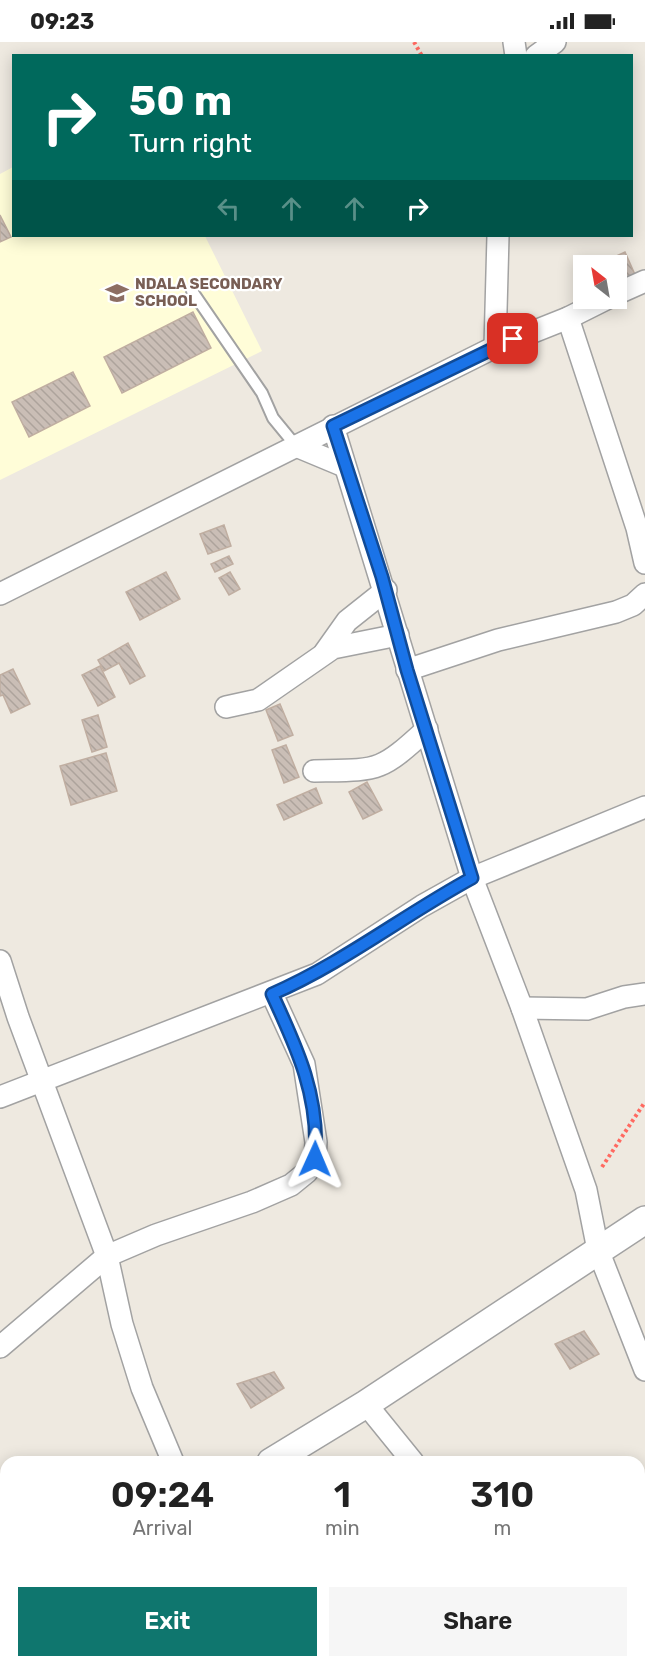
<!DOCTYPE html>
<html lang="en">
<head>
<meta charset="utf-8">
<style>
  :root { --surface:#fff; --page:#f6f6f6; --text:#222; --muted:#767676; --accent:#0f766e }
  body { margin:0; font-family:Rubik,sans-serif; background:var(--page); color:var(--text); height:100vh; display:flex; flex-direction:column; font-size:22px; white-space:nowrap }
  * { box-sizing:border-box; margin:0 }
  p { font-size:20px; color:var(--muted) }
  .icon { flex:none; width:33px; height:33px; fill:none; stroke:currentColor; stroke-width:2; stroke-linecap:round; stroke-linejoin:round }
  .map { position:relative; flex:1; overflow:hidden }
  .side { position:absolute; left:0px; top:1414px; width:645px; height:212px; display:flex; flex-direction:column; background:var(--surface); border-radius:18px 18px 0 0; box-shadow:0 3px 15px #0003 }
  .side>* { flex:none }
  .hud { position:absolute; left:12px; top:12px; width:621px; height:183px; border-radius:0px; box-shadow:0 3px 15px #0003; background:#00695c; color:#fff; overflow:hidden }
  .needle { width:39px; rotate:329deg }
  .fabs { position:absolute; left:573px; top:213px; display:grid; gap:12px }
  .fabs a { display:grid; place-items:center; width:54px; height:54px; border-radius:0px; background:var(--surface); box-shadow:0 3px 15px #0003; font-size:30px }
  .pin { position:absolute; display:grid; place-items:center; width:51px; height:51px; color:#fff; margin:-26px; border-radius:12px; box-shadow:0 3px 9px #0006 }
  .me { position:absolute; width:66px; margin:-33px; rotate:1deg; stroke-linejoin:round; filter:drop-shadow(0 0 4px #0008) }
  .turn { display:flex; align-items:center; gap:21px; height:126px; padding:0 18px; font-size:27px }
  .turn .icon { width:78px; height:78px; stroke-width:2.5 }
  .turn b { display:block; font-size:42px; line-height:51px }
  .lanes { display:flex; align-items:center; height:57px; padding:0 18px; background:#0003; justify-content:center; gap:30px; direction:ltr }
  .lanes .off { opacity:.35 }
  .eta { display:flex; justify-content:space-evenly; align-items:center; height:102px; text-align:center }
  .eta b { font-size:36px; font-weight:600; line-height:42px }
  .primary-button { display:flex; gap:12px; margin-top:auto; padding:12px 18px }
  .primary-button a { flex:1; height:69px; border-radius:0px; background:var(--accent); color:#fff; font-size:24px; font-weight:600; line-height:69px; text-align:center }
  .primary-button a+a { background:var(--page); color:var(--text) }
  .status { display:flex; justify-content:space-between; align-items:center; height:42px; padding:0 30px; background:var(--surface); direction:ltr }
  .status svg { height:16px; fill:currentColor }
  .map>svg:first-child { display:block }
  .education { fill:#fffdd8 }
  .building { fill:url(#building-back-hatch); stroke:#c0aea1; stroke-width:1.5 }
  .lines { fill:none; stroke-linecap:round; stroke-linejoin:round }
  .service-casing { stroke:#a2a2a2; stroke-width:14 }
  .minor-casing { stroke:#a2a2a2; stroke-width:24 }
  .tertiary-casing { stroke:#a2a2a2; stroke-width:30 }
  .path { stroke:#ff6960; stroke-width:4; stroke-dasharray:3 3; stroke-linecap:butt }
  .service { stroke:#fff; stroke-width:10 }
  .minor { stroke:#fff; stroke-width:21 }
  .tertiary { stroke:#fff; stroke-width:27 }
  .route-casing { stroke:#114b97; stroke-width:15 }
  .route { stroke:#1a73e8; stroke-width:10 }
  .labels { text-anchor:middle; stroke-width:4.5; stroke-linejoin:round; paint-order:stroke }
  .education-label { font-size:15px; font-weight:bold; fill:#785e54; stroke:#fff; text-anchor:start }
</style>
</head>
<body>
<div class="status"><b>09:23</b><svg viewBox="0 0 49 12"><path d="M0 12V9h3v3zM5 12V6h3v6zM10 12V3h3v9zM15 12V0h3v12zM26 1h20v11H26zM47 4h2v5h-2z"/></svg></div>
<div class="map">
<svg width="645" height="1625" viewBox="0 0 645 1625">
  <defs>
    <pattern id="building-back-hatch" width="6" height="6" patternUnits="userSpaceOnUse" patternTransform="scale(1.5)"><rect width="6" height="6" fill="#cabeb6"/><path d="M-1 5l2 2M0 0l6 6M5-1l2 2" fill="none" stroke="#ada39c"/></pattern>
  </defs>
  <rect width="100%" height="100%" fill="#eee9e0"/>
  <!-- education -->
  <path class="education" d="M13,125L14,194H205L262,309L0,438V132Z"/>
  <!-- building -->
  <g class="building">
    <path d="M0,173L11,195L0,200Z"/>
    <path d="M625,210L636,235L621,242L616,224H613L610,217Z"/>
    <path d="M193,270L211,306L122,351L104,315Z"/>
    <path d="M73,330L90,364L29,395L12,360Z"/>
    <path d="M224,483L231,504L208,512L200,492Z"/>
    <path d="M229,514L233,522L215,530L211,522Z"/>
    <path d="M166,530L180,557L140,578L126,550Z"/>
    <path d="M230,530L240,547L229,553L219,536Z"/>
    <path d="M128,601L145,634L130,642L119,621L104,629L98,618Z"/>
    <path d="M100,624L115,655L98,664L82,633Z"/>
    <path d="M13,627L30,662L11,671L3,653L0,654V633Z"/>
    <path d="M280,662L293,693L278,699L266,668Z"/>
    <path d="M98,673L107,705L92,710L82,678Z"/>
    <path d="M286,703L299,735L284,741L272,708Z"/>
    <path d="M106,711L117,749L71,763L60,724Z"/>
    <path d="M367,740L382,768L363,777L349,750Z"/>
    <path d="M316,746L322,761L284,778L277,763Z"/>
    <path d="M584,1289L599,1312L570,1327L555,1302Z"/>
    <path d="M274,1330L284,1346L251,1366L237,1342Z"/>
  </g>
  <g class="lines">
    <!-- service casing -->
    <g class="service-casing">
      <path id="service" d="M192,249L262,351L273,376L296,404"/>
    </g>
    <!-- minor casing -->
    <g class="minor-casing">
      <g id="minor">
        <path d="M514,0L516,14"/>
        <path d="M536,14L555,0"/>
        <path d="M616,252L645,239"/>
        <path d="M568,276L637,486L645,521"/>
        <path d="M495,305L498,194"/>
        <path d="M333,384L472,836L522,966L586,1148L598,1208L645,1328"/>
        <path d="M296,404L344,424"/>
        <path d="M0,552L495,305L568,276L608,256"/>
        <path d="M325,610L347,579L386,548"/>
        <path d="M407,628L498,598L616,570L633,563L645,552"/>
        <path d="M226,665L258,658L333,606L398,593"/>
        <path d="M314,729C379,728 379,731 427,687"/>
        <path d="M0,919L18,975L107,1214L122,1282L142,1346L173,1420"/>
        <path d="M522,966L587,967L624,955L645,952"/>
        <path d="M0,1055L317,932L422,864L472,836L645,765"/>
        <path d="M0,1305L107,1214L156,1193L252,1160L291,1143L307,1130L315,1117L316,1100L304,1022L272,952"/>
        <path d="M366,1362L413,1420"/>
        <path d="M639,1518L645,1514"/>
        <path d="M260,1620L262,1625"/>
        <path d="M552,1620L555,1625"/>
      </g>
    </g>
    <!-- tertiary casing -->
    <g class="tertiary-casing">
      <g id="tertiary">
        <path d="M271,1420L366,1362L645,1178"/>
        <path d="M0,1593L6,1589"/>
      </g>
    </g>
    <!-- path -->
    <g class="path">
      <path d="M414,0L422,14"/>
      <path d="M602,1125L645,1060"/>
    </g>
    <!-- service -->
    <use href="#service" class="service"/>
    <!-- minor -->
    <use href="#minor" class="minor"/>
    <!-- tertiary -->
    <use href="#tertiary" class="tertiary"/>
  </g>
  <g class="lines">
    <!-- route casing -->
    <g class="route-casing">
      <path id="route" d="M315,1117C320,1055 297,1006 272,952C343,921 404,873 472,836L407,628L382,535L333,384L513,297"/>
    </g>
    <!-- route -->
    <use href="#route" class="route"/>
  </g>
  <!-- icons -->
  <defs>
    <g id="school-bare" transform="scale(1.8)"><path d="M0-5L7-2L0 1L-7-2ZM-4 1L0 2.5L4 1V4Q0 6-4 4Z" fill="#8d6e63" stroke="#fff" stroke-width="2.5" paint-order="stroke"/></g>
  </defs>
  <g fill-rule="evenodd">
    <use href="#school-bare" x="117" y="251"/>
  </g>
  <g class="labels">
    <!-- education labels -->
    <g class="education-label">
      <text x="135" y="247">NDALA SECONDARY<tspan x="135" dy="17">SCHOOL</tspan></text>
    </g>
  </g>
</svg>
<div class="fabs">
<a><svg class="needle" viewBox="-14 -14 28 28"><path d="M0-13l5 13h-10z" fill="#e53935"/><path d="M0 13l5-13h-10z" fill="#767676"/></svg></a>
</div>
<div class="pin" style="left:513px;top:297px;background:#d93025"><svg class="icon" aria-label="arrive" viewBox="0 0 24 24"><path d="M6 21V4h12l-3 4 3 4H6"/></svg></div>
<svg class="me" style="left:315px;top:1117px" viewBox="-20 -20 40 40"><path d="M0-17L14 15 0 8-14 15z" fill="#1a73e8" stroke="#fff" stroke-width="4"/></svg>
<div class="hud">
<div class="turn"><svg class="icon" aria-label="right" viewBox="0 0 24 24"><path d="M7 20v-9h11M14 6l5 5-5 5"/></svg><div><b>50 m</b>Turn right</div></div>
<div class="lanes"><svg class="icon off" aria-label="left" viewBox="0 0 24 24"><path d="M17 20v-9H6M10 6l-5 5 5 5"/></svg><svg class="icon off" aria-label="ahead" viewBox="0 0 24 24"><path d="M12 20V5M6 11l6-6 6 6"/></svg><svg class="icon off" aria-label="ahead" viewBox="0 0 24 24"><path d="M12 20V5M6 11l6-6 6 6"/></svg><svg class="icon" aria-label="right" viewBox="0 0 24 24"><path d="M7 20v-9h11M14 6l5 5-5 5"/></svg></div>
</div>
<section class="side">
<div class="eta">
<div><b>09:24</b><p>Arrival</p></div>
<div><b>1</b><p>min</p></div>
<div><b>310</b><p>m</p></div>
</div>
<div class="primary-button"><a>Exit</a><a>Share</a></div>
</section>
</div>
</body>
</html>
